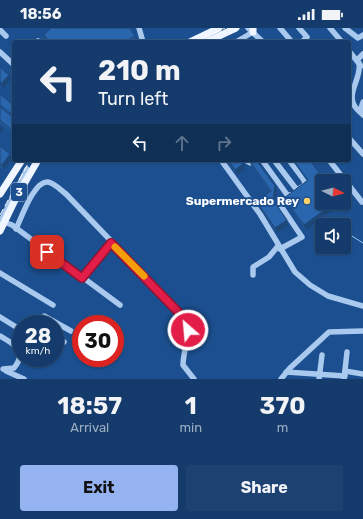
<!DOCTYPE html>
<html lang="en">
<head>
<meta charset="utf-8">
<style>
  :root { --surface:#143b6b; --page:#1d4271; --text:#f1f3f6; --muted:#9dadc1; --line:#33557e; --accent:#95b2f1 }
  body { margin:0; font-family:Rubik,sans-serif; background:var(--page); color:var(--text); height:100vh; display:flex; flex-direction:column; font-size:15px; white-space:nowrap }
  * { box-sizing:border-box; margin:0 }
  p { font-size:13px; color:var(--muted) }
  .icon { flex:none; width:22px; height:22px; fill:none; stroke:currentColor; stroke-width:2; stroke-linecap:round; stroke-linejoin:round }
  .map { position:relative; height:351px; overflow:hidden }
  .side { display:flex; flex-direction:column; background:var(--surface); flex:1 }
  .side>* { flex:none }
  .top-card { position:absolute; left:12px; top:12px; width:339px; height:122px; border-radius:4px; box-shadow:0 1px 3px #0004,0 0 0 1px var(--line); background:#143b6b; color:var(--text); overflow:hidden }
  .needle { width:26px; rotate:96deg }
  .buttons { position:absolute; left:315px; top:146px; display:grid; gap:8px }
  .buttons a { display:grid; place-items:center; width:36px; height:36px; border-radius:4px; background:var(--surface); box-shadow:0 1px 3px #0004,0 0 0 1px var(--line); font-size:20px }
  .speed { position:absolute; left:12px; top:287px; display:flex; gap:8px; font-size:20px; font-weight:700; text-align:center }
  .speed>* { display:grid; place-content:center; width:52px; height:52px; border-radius:50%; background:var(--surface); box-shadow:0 1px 3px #0004,0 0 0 1px var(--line); line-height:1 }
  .speed small { font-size:10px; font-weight:400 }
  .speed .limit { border:6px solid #d22; background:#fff; color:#111 }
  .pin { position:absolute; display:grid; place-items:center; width:34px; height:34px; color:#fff; margin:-17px; border-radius:8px; box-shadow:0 2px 6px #0006 }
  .me { position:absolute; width:44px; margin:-22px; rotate:333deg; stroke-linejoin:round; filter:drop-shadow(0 0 3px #0008) }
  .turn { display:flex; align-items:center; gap:14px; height:84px; padding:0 20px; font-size:18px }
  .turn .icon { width:52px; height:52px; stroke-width:2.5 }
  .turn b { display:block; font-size:28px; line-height:34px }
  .lanes { display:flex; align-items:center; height:38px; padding:0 20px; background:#0003; justify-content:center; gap:20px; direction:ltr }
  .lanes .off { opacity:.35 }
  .eta { display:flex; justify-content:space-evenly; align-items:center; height:68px; text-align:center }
  .eta b { font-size:24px; font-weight:700; line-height:28px }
  .action { display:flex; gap:8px; margin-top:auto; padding:8px 20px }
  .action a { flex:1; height:46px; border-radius:4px; background:var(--accent); color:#111; font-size:16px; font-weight:700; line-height:46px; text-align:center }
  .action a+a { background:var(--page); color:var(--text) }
  .status { display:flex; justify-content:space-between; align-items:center; height:28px; padding:0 20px; background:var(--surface); direction:ltr }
  .status svg { height:11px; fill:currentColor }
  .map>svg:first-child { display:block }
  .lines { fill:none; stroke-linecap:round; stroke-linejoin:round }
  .stream { stroke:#9cc4f0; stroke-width:1 }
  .minor { stroke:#a9c9ee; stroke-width:5.5 }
  .major { stroke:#f0f6ff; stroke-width:7 }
  .rail { stroke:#fff; stroke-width:1; stroke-dasharray:7 3; stroke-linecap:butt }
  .wall { fill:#245895 }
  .shaded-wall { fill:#1d4779 }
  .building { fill:#2a66ad; stroke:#1d4779 }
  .route-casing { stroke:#92132f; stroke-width:10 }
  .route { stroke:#e11d48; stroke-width:7 }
  .slow { stroke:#f59e0b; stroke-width:7 }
  .poi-dot { fill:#ffd166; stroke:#1b4f8f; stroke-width:1.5 }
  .labels { text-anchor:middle; stroke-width:4; stroke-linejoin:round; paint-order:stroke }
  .shield { fill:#1b4f8f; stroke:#bbcadd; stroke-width:1 }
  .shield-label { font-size:11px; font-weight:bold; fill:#fff }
  .poi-label { font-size:12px; font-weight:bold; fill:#fff; stroke:#1b4f8f; text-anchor:end }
</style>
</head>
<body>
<div class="status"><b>18:56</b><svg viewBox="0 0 49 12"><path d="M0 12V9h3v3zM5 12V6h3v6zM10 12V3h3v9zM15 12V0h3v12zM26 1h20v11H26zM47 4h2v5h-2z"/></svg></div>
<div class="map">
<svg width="363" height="351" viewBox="0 0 363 351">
  <rect width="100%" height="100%" fill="#1b4f8f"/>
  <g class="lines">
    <!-- stream -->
    <path class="stream" d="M344,203L363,215"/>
    <!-- minor -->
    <g class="minor">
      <path d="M139,0L143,14"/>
      <path d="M248,0L263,14"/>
      <path d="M280,0L292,14"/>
      <path d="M299,0L307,9L302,14"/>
      <path d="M330,0L342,14"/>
      <path d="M345,0L358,10L363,7"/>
      <path d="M0,2L6,8"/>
      <path d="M37,14L38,13"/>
      <path d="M236,14L253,4"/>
      <path d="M349,23L361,38"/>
      <path d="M0,24L14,37"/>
      <path d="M357,32L363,26"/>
      <path d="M359,35C362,49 347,64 354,77C356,81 360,84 363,87"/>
      <path d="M360,83L363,74"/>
      <path d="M349,110L363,126"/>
      <path d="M221,132L260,186L295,244L310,257L328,268L363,278"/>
      <path d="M245,132L250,135L255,132"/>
      <path d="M262,132L288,168"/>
      <path d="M274,132L297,162"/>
      <path d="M289,132L304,152L305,157L300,160"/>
      <path d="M329,132L362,174"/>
      <path d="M4,194L12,197L120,277"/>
      <path d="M0,195L27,141"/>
      <path d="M16,201C21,191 34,152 48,154C54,155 61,162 66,166L184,289C193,304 183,321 183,337L194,351"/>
      <path d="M280,221L302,209L281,178L282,173L290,167"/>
      <path d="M0,245L53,277"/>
      <path d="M253,247V239L269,229L278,218"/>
      <path d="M82,250L111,215"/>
      <path d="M0,289L21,302"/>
      <path d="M40,296L44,288L71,303"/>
      <path d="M0,308C14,316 28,323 14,340L3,341"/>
      <path d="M55,309L64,314"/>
      <path d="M6,343L24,351"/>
      <path d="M345,343L363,346"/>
      <path d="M286,344L345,348"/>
      <path d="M281,351L290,340L329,304L363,303"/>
      <path d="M319,351L322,327"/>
      <path d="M344,351L347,324"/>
    </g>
    <!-- major -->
    <g class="major">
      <path d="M253,4V0"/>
      <path d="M190,14L219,0"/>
      <path d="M206,14L236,0"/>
      <path d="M0,166L22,132"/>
      <path d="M0,203L17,168L38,132"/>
    </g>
    <!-- rail -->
    <g class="rail">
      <path d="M196,14L225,0"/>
      <path d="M0,187L30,132"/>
    </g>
  </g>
  <!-- wall -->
  <g class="wall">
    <path d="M44,7L135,8L136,11L129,14H49L45,9Z"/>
    <path d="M0,66L13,77H14V107L0,95Z"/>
    <path d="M0,118L10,126L12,131L3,142L0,139Z"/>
    <path d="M226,132H240L245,141L237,147Z"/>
    <path d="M249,132L275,158L277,163L275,175L287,192L288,197L277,205L258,178L256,173L270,164L251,137Z"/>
    <path d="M292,132H310L322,175H340L341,176L306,202L286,174L284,170L307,153Z"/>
  </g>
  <!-- shaded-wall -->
  <g class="shaded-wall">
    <path d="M9,47L10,52L3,61L1,56Z"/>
    <path d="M1,97L3,102L0,105V99Z"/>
    <path d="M10,126L12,131L3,142L2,137Z"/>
    <path d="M243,136L245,141L237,147L235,142Z"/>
    <path d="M275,158L277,163L274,177L273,172Z"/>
    <path d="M334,175H340L341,176L306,202L304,197Z"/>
    <path d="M287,192L288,197L277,205L275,200Z"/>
  </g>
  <!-- building -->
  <g class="building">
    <path d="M51,0H130L135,8L124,14H50L44,7Z"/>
    <path d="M0,39L9,47L1,56L0,53Z"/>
    <path d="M0,66L13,77H14V88L0,77Z"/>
    <path d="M0,79L14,90V104L0,92Z"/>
    <path d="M0,118L10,126L2,137L0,136Z"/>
    <path d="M228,132H240L243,136L235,142Z"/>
    <path d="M249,132H256L275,158L273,172L287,192L275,200L256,173L271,163Z"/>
    <path d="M293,132H310L325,153H322V175H334L304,197L284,170L308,152Z"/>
  </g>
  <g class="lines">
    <!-- route casing -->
    <g class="route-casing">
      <path id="route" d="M47,224L82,250L111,215L184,290L188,296V302"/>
    </g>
    <!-- route -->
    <use href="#route" class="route"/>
    <!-- slow -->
    <path class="slow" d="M115,219L144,248"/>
  </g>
  <!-- markers -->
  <circle class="poi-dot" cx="307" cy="173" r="4"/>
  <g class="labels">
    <!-- shield labels -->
    <rect class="shield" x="11" y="155" width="16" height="18" rx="3"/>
    <g class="shield-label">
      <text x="19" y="168">3</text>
    </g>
    <!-- poi labels -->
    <g class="poi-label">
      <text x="299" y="177">Supermercado Rey</text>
    </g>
  </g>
</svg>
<div class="buttons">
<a><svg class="needle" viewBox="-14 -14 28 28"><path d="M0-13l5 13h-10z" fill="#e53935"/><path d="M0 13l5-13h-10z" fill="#9dadc1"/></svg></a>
<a><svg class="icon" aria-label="sound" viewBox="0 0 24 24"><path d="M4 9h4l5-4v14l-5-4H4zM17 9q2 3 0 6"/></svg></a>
</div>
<div class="speed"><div>28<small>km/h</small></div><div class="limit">30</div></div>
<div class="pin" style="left:47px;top:224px;background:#d93025"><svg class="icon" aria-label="arrive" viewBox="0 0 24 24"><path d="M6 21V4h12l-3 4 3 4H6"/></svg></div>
<svg class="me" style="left:188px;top:302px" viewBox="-20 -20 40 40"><circle r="17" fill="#e11d48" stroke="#fff" stroke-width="3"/><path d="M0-11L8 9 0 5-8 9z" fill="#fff"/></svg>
<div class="top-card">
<div class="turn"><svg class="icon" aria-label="left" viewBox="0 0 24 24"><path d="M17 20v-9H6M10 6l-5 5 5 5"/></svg><div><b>210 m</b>Turn left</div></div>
<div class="lanes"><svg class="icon" aria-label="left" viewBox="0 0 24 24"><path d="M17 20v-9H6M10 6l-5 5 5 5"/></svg><svg class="icon off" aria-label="ahead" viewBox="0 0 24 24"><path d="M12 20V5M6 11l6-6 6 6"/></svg><svg class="icon off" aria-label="right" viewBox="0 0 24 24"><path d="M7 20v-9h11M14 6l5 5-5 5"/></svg></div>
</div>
</div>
<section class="side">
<div class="eta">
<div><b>18:57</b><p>Arrival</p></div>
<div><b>1</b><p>min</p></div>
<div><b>370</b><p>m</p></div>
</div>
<div class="action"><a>Exit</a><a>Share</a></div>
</section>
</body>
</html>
